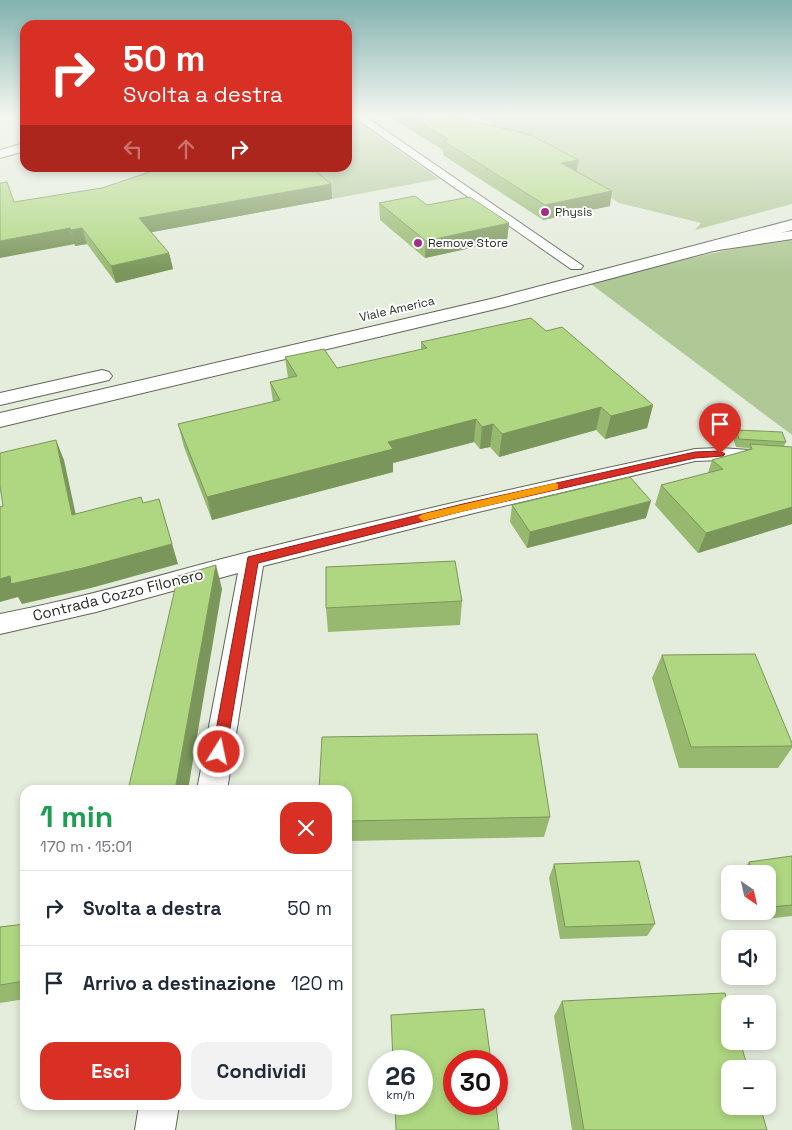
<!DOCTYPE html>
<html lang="it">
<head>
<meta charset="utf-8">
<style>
  :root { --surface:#fff; --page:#f2f2f3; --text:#1f2937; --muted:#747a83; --line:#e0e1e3; --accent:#d93025 }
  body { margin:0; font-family:"Space Grotesk",sans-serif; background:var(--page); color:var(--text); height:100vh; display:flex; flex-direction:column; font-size:19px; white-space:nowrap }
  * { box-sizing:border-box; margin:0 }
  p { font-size:16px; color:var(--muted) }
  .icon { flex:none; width:28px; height:28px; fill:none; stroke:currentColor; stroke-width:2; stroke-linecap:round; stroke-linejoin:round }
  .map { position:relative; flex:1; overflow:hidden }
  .side { position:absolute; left:20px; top:785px; width:332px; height:325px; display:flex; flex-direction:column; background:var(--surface); border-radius:15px; box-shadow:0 2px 8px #0003 }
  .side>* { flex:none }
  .banner { position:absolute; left:20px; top:20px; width:332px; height:152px; border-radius:15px; box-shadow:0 2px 8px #0003; background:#d93025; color:#fff; overflow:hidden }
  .needle { width:32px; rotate:146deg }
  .tools { position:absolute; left:721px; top:865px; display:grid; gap:10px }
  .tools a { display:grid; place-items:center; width:55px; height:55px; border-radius:10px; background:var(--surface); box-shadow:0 2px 8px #0003; font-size:25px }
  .speed { position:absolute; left:368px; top:1050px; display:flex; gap:10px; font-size:25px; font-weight:700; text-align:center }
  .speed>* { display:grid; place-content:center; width:65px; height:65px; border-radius:50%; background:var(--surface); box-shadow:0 2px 8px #0003; line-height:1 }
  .speed small { font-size:12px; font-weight:400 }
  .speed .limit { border:8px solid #d22; background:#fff; color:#111 }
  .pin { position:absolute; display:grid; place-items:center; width:42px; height:42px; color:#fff; margin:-51px -21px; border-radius:50% 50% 50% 0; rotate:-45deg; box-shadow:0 0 5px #0007 }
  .pin .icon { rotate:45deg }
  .me { position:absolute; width:55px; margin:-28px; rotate:10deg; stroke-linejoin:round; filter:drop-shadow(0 0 4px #0008) }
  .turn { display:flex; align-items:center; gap:18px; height:105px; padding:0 20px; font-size:22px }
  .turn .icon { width:65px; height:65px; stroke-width:2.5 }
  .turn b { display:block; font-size:35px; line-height:42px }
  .lanes { display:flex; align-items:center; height:48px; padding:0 20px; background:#0003; justify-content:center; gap:25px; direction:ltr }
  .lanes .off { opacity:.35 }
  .round { display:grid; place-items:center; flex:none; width:52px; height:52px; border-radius:15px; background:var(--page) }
  .summary { display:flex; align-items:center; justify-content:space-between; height:85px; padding:0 20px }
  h1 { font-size:30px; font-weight:600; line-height:38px; color:#1e9e55 }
  .cta { display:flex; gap:10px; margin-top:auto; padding:10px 20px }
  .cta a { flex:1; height:58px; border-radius:15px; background:var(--accent); color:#fff; font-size:20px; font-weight:600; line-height:58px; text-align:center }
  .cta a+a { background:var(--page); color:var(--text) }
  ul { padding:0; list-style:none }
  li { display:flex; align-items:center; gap:15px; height:75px; padding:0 20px; border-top:1px solid var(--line) }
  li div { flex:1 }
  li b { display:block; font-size:19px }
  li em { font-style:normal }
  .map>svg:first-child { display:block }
  .green { fill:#b0c896 }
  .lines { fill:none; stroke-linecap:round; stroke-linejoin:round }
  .minor-casing { stroke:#5f6658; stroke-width:2 }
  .tertiary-casing { stroke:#5f6658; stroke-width:2 }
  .secondary-casing { stroke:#5f6658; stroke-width:2 }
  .minor { fill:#fff; fill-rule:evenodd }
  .tertiary { fill:#fff; fill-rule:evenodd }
  .secondary { fill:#fff; fill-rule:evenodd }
  .rail-casing { stroke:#62665d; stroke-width:2.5 }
  .rail { stroke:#fff; stroke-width:2; stroke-dasharray:5.5; stroke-linecap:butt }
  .wall { fill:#96b96f }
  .shaded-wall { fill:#7a965a }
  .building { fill:#afd781; stroke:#7a965a }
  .route { fill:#d93025; stroke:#8d1f18 }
  .slow { fill:#f59e0b }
  .poi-dot { fill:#a32e87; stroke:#fff; stroke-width:2 }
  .labels { text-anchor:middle; stroke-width:4; stroke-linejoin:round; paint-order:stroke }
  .far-poi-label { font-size:12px; fill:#272a24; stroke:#fff; text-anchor:start }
  .far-street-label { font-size:12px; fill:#272a24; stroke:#fff }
  .street-label { font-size:15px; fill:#272a24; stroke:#fff }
</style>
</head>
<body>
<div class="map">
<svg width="792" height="1130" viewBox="0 0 792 1130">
  <rect width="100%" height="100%" fill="#e4ecdc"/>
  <!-- green -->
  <g class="green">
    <path d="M476,115H792V204L695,230L701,223L619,203L556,160Z"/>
    <path d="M352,118L439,179L332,199L296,168H348V119Z"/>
    <path d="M792,239V435L591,284C658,266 723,248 792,239Z"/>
  </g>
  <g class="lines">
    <!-- minor casing -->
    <g class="minor-casing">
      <g id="minor">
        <path d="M351,115H363L583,266L581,269H571Z"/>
        <path d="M792,231V239L712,251L707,250L705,247L707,244L712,243Z"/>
        <path d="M720,448L792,453V465L720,460L695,461L474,513L263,566L227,790H197L238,573L96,612L0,634V614C84,598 166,573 249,552C397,515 546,481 695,449Z"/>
        <path d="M139,1105H179L175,1130H135Z"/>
      </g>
    </g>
    <!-- tertiary casing -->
    <g class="tertiary-casing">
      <path id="tertiary" d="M25,143V151L0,158V150Z"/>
    </g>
    <!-- secondary casing -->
    <g class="secondary-casing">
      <g id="secondary">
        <path d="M792,220V230L504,307L0,427V413L495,298Z"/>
        <path d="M102,370L109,372L112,376L109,380L0,405V393Z"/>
      </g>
    </g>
    <!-- minor -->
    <use href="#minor" class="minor"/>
    <!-- tertiary -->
    <use href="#tertiary" class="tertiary"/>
    <!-- secondary -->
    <use href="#secondary" class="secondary"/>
    <!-- rail casing -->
    <g class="rail-casing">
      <path id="rail" d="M0,117L7,115"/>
    </g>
    <!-- rail -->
    <use href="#rail" class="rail"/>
  </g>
  <!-- wall -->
  <g class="wall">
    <path d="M387,115H448L577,172L610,206L543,220L443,155V150Z"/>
    <path d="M331,184L332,199L151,232L169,253L173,269L116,283L87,244L75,246V244L14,202L102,188Z"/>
    <path d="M379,203L427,205L509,223L507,240L425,258L380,220Z"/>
    <path d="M546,331L653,405L647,428L605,439L596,430L499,457L490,447L480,449L474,442L393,463V472L212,520L184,447L178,424L273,402L270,382L288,378L285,357L337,368L421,350V342Z"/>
    <path d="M736,430L786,442L784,446L792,447V524L698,553L655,505L661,485L708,473L712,460L748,450L749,448L736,447L733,438Z"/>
    <path d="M512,505L646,518L527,548L510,522Z"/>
    <path d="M462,601L460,625L328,632L326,608Z"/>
    <path d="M662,655L792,743V748L778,768H679L652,678Z"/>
    <path d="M348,790L550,817L544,837L348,841Z"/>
    <path d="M792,856V916L758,920L754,911H768V874H739L749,862Z"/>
    <path d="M554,864L655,924L647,936L560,939L549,878Z"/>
    <path d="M25,924V999L0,1003V927Z"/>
    <path d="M562,1001L767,1130H572L554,1016Z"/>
  </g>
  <!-- shaded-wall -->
  <g class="shaded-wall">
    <path d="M579,160L576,174L561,163Z"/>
    <path d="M331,184L332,199L142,234L139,218Z"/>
    <path d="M612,191L610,206L543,220L545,205Z"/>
    <path d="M509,223L507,240L425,258L426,241Z"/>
    <path d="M70,228L75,244L0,258V241Z"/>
    <path d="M82,228L87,244L75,246L71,230Z"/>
    <path d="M169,253L173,269L116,283L111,266Z"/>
    <path d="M653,405L647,428L605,439L611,416Z"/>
    <path d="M601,407L596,430L499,457L502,434Z"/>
    <path d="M476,419L474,442L393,463V472L212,520L207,497L388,442Z"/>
    <path d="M493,424L490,447L480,449L482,427Z"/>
    <path d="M56,440L64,460L80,534L72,515Z"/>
    <path d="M159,499L178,564L91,588L22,604L18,597L0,602V579Z"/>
    <path d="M651,501L646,518L527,548L530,532Z"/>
    <path d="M792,507V524L698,553L706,533Z"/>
    <path d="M216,565L222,589L188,790H175Z"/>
  </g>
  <!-- building -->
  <g class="building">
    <path d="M408,115H448L531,135L579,160L561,163L612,191L545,205L444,141L448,139Z"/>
    <path d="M161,168H312L331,184L139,218L169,253L111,266L82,228L71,230L70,228L0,241V183L7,182L14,202L102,188Z"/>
    <path d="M415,196L427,205L470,197L509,223L426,241L379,203Z"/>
    <path d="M531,318L546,331L562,327L653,405L611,416L601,407L502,434L493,424L482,427L476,419L388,442L393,449L207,497L178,424L280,400L270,382L297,376L285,357L324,349L337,368L427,348L421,342Z"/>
    <path d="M736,430L782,432L786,442L739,439Z"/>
    <path d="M56,440L72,515L141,497L143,503L159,499L172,544L83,568L11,584L10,576L0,579V507L3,506L0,486V453Z"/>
    <path d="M750,444L792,447V507L706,533L661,485L723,469L712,460L752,449Z"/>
    <path d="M630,477L651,501L530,532L512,505Z"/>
    <path d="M455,561L462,601L326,608V567Z"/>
    <path d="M216,565L175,790H128L178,576Z"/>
    <path d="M755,654L792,743V746L691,747L662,655Z"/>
    <path d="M537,734L550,817L348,821V790H319L322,737Z"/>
    <path d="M792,856V905L770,907L768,902V874H755L749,862Z"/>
    <path d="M639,861L655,924L565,927L554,864Z"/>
    <path d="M25,924V981L0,985V927Z"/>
    <path d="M725,993L730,1010V1041H740L748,1069H730V1106H760L767,1130H584L562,1001Z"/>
    <path d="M484,1009L491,1061H454V1104H496L499,1130H396L395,1104H421V1061H393L391,1015Z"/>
  </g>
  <!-- sky -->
  <linearGradient id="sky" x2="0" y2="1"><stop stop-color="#81b1ae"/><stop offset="0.42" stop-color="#f3f6ef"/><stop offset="1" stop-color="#f3f6ef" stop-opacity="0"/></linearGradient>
  <rect width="792" height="273" fill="url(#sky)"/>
  <!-- route -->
  <path class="route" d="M720,451L725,454L723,456L695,458L463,511L258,563L226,752L224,756L219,758L214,756L212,752L248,557L463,504L695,452Z"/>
  <!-- slow -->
  <path class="slow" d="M555,483L558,484V489L423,521L418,517L423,514Z"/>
  <!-- markers -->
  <g class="poi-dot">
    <circle cx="545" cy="212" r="5"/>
    <circle cx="418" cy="243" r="5"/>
  </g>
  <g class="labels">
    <!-- far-poi labels -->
    <g class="far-poi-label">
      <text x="555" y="216">Physis</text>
      <text x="428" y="247">Remove Store</text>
    </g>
    <!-- far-street labels -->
    <g class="far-street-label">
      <text transform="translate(397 309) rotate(-13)" y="4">Viale America</text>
    </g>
    <!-- street labels -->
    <g class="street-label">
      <text transform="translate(118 595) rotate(-14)" y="5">Contrada Cozzo Filonero</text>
    </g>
  </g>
</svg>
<div class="tools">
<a><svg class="needle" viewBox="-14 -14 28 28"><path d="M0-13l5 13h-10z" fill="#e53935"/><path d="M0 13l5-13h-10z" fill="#747a83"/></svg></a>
<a><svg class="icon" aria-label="sound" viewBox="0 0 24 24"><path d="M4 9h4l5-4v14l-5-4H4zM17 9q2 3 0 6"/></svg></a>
<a>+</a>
<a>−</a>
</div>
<div class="speed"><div>26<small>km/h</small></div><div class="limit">30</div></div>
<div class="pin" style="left:720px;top:454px;background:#d93025"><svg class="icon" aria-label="arrive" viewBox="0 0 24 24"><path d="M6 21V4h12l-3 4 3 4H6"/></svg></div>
<svg class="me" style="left:219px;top:752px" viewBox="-20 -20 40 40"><circle r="17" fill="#d93025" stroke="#fff" stroke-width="3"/><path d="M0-11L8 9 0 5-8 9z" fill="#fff"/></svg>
<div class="banner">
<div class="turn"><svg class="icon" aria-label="right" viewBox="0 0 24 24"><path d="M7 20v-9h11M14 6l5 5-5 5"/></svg><div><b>50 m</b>Svolta a destra</div></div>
<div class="lanes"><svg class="icon off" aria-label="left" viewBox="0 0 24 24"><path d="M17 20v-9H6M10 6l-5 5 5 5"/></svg><svg class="icon off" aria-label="ahead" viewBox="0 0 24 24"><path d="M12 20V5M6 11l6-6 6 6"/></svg><svg class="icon" aria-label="right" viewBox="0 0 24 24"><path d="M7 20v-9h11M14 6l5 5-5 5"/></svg></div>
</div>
<section class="side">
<div class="summary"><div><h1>1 min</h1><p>170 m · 15:01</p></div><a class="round" style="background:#d93025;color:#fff"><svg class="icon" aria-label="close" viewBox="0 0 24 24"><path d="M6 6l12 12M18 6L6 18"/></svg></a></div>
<ul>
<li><svg class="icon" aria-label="right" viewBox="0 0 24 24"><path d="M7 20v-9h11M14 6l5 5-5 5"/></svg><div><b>Svolta a destra</b></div><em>50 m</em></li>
<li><svg class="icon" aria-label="arrive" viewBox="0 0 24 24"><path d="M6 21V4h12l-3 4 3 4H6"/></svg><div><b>Arrivo a destinazione</b></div><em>120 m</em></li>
</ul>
<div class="cta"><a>Esci</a><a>Condividi</a></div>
</section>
</div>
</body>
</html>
